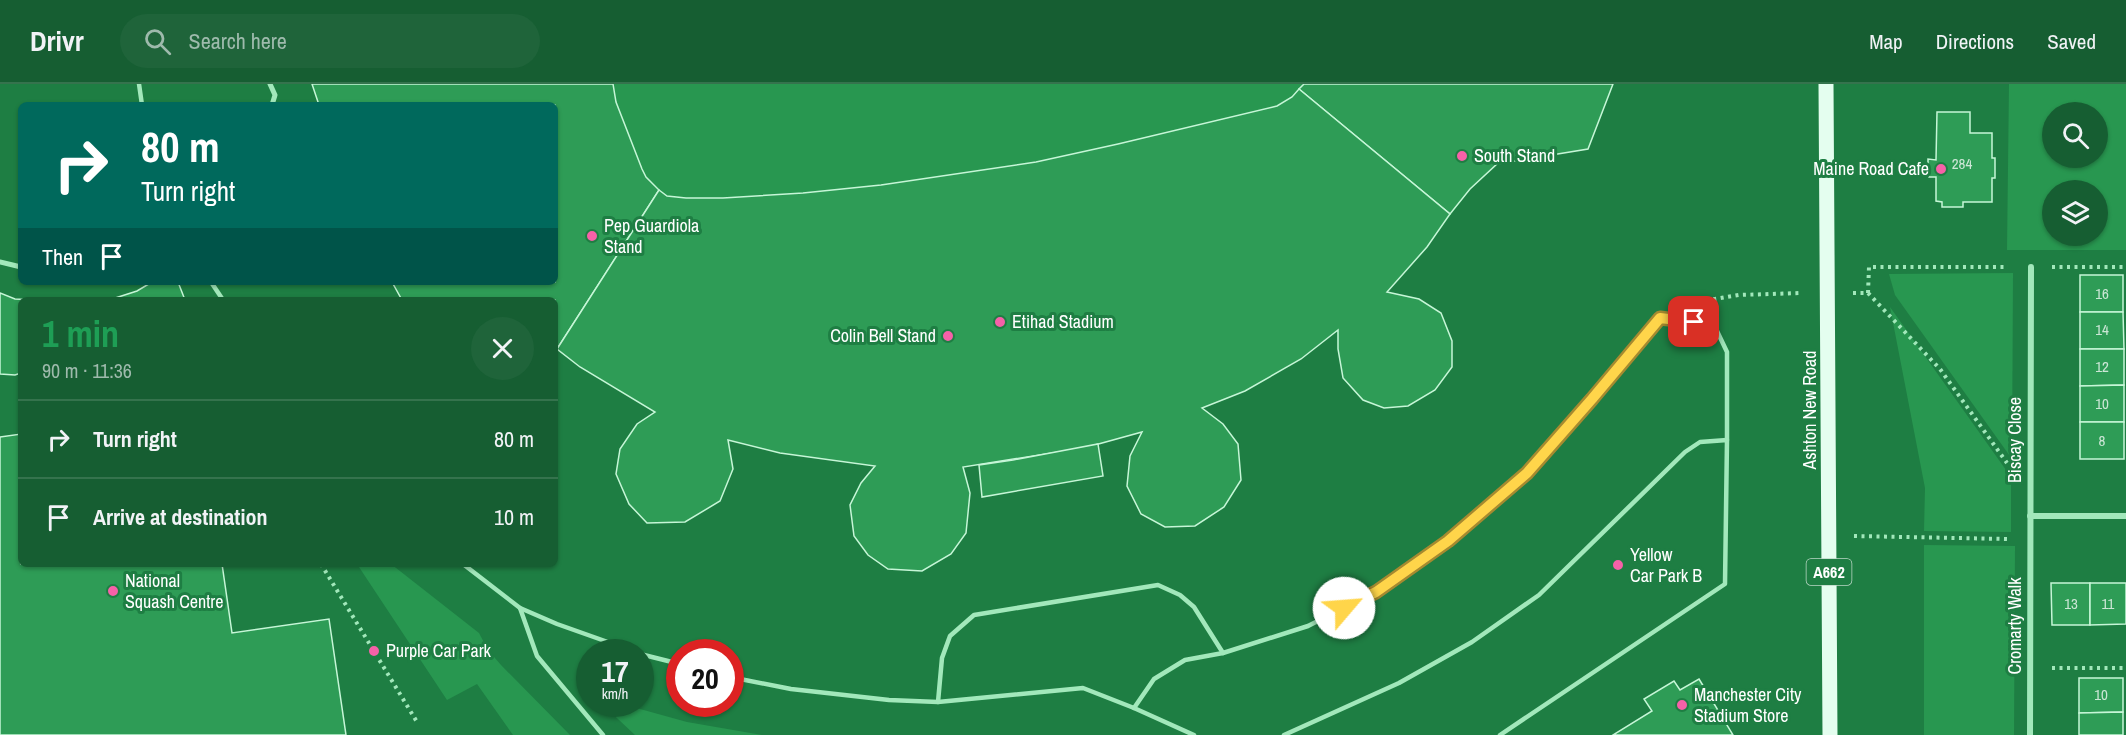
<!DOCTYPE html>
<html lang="en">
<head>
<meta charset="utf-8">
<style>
  :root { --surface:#165e32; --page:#1f643a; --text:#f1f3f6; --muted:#9ebaac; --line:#35734d }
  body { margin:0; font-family:"Archivo Narrow",sans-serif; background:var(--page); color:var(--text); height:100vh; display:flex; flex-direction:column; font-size:22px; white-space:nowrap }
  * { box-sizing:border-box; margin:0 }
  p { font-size:20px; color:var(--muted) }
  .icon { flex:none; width:33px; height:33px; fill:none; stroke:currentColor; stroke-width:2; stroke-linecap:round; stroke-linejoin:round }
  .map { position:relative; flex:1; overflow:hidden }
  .panel { position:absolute; left:18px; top:213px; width:540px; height:270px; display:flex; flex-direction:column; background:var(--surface); border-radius:9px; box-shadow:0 2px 4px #0004 }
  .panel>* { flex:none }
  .top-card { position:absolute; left:18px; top:18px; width:540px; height:183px; border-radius:9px; box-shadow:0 2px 4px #0004; background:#00695c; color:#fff; overflow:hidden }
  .tools { position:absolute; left:2042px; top:18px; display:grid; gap:12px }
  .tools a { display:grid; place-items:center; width:66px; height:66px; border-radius:50%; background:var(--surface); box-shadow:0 2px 4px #0004; font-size:30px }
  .speed { position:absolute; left:576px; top:555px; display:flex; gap:12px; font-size:30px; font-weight:700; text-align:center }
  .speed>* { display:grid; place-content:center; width:78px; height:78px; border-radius:50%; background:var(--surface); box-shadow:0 2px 4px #0004; line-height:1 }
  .speed small { font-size:15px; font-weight:400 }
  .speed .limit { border:9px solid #d22; background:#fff; color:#111 }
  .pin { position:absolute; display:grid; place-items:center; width:51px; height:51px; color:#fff; margin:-26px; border-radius:12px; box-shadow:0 3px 9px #0006 }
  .me { position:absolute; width:66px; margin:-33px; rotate:63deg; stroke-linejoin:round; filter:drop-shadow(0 0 4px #0008) }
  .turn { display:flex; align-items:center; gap:21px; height:126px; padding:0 24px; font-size:27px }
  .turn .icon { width:78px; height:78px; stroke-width:2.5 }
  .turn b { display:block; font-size:42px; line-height:51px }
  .then { display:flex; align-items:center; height:57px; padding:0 24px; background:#0003; gap:12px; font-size:22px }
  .round { display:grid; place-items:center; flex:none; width:63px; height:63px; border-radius:32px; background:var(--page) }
  .summary { display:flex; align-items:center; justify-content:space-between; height:102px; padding:0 24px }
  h1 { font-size:36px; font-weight:700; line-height:45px; color:#1e9e55 }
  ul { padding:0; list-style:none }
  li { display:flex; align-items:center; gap:18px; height:78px; padding:0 24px; border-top:2px solid var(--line) }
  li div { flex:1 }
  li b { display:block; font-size:22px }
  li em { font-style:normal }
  header { display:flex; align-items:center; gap:36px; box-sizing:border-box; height:84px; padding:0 30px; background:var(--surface); border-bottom:2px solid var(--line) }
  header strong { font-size:28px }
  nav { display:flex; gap:33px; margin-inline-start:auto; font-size:21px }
  .search { width:420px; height:54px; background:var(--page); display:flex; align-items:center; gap:15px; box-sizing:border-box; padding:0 21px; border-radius:33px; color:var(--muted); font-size:22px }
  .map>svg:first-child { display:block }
  .green { fill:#289750; fill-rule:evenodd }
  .building { fill:#2e9c56; stroke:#c6f6d7; stroke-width:1.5 }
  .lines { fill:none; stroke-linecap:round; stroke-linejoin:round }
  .path { stroke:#a2e8bb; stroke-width:4; stroke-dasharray:3 4.5; stroke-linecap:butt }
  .service { stroke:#a2e8bb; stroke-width:4.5 }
  .pedestrian { stroke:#a2e8bb; stroke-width:5 }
  .minor { stroke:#a2e8bb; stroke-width:6 }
  .primary { stroke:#e4feef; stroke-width:15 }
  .route-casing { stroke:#a68a30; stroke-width:15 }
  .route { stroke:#ffd54a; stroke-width:10 }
  .poi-dot { fill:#f661a8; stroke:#1e7e43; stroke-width:2 }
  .labels { text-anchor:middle; stroke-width:6; stroke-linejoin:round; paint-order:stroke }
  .number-label { font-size:15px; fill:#cbe6d5 }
  .shield { fill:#1e7e43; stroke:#bcd8c7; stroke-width:1.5 }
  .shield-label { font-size:16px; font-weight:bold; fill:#fff }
  .poi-label { font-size:18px; fill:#fff; stroke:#1e7e43; text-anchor:start }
  .street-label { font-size:18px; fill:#fff; stroke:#1e7e43 }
</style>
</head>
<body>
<header>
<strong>Drivr</strong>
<div class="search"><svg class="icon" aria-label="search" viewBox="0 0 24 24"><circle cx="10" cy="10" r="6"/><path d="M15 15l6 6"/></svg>Search here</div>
<nav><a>Map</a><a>Directions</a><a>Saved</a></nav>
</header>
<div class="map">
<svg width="2126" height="651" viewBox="0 0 2126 651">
  <rect width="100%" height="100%" fill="#1e7e43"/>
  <!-- green -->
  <g class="green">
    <path d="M312,0H1613L1588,65L1497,80L1470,105L1427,163L1387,208L1419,215L1441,229L1452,257V283L1435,306L1408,322L1384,324L1343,294L1338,265L1337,247L1203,324L1223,340L1238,360L1241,396L1224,423L1195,442L1165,443L1141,430L1127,402L1130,372L1141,348L1084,364L963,383L970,409L966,449L951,470L922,487L888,485L868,471L854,452L850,421L861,399L875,382L780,369L728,356L733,385L720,417L685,438L647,439C616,407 603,379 636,342C640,336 649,333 654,328L580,283L555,263V216H402L392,198H555V21H319Z"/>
    <path d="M2009,0H2126V166H2007ZM2097,28V74H2052V28ZM2097,106V152H2052V106Z"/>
    <path d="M2013,189L2012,375L1895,211L1889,190Z"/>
    <path d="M1890,223L2011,393V448L1924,447L1925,404Z"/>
    <path d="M1924,461L2015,462L2014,651H1924Z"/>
    <path d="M357,480H391L479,549L488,566L501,581L570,651H513L477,600L447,616Z"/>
    <path d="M602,620H622L687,638L762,651H635Z"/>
  </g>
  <!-- building -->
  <g class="building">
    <path d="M312,0H613L616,18L642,85L646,93L659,106L557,265L555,263V216H402L392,198H555V21H319Z"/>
    <path d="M1304,0H1613L1588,65L1497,80L1470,105L1450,130L1299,5Z"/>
    <path d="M1299,5L1450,130L1427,163L1387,208L1419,215L1441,229L1452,257V283L1435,306L1408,322L1384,324L1363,316L1343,294L1338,265V246L1301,275L1245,307L1202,324L1223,340L1238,360L1241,396L1224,423L1195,442L1165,443L1141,430L1127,402L1130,372L1142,348L1084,364L963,383L970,409L966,449L951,470L922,487L888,485L868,471L854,452L850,421L861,399L875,382L780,369L728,356L733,385L720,417L685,438L647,439L629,420L616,390L620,365L637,340L655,328L580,283L557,265L659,106L667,112L686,114H723L803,109L881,101L1036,78L1118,60L1277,22L1292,13Z"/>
    <path d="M1937,28H1970V49H1992V74H1995V94H1992V118H1963V123H1942V118L1936,117V93H1929L1928,84V75L1936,76Z"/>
    <rect x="2080" y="191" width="43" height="37"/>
    <path d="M152,198H178L185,216H109L137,207Z"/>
    <path d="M0,209L15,215L35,216H21V289L15,291L0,290Z"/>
    <path d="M2080,228H2123L2124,265H2080Z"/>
    <path d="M2080,265H2124V301L2080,302Z"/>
    <path d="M2124,301V338H2080V302Z"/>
    <rect x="2080" y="338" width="44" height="37"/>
    <path d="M21,350V480H222L232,549L329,535L346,651H0V353Z"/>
    <path d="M1098,360L1103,392L982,413L979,381L1013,376Z"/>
    <path d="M2051,499H2090V541H2052Z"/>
    <path d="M2090,499H2126V540L2090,541Z"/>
    <path d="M2079,594H2123V628L2079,629Z"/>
    <path d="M1699,595L1733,651H1613L1652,627L1644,615L1674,597L1680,606Z"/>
    <path d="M2123,628V651H2079V629Z"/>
  </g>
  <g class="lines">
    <!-- path -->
    <g class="path">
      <path d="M2052,183H2126"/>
      <path d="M1853,209H1868L1940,285L2007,379"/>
      <path d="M1868,209L1869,183H2008"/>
      <path d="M1708,219L1709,216L1739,211L1800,209"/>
      <path d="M1854,452L2008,455"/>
      <path d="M321,480L417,638"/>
      <path d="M2052,584H2126"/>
    </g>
    <!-- service -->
    <g class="service">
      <path d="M139,0L142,21"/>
      <path d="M211,198L223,216"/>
      <path d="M463,480L520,524L557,540L636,568"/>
      <path d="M520,524L537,572L603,651"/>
      <path d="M640,570L680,580"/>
      <path d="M730,593L791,605L889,616L938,618L1083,604L1134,624L1194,651"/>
      <path d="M938,618L942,574L950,552L974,531L1158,501L1180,511L1194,523L1223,569"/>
      <path d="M1134,624L1154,595L1185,576L1223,569L1308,542L1375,508L1448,457L1527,389L1592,315L1660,234L1699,238L1717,247L1727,268V356"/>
      <path d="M1284,651L1399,599L1472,558L1539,511L1685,368L1700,358L1727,356L1725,500L1500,651"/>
    </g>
    <!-- pedestrian -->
    <g class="pedestrian">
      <path d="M270,0L275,11L272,21"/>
      <path d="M0,178L21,183"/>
    </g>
    <!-- minor -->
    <g class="minor">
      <path d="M2030,432H2126"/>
      <path d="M2030,651L2031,183"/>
    </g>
    <!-- primary -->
    <path class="primary" d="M1826,0L1830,651"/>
  </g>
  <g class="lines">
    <!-- route casing -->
    <g class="route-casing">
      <path id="route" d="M1344,524L1376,508L1448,457L1527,389L1592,315L1660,234L1694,238"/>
    </g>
    <!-- route -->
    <use href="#route" class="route"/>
  </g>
  <!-- markers -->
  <g class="poi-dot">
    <circle cx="1462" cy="72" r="6"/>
    <circle cx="1941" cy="85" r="6"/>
    <circle cx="592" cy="152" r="6"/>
    <circle cx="1000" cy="238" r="6"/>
    <circle cx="948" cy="252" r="6"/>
    <circle cx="1618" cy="481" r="6"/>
    <circle cx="113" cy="507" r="6"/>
    <circle cx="374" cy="567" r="6"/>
    <circle cx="1682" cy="621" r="6"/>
  </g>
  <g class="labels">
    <!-- number labels -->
    <g class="number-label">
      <text x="1962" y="85">284</text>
      <text x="2102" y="215">16</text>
      <text x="2102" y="251">14</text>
      <text x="2102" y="288">12</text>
      <text x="2102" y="325">10</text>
      <text x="2102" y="362">8</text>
      <text x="2071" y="525">13</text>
      <text x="2108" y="525">11</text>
      <text x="2101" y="616">10</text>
    </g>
    <!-- shield labels -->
    <rect class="shield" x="1806.5" y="475" width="45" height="26" rx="4.5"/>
    <g class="shield-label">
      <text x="1829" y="494">A662</text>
    </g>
    <!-- poi labels -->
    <g class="poi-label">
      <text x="1474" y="78">South Stand</text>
      <text x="1929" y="91" text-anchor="end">Maine Road Cafe</text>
      <text x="604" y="148">Pep Guardiola<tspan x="604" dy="21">Stand</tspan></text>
      <text x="1012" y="244">Etihad Stadium</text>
      <text x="936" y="258" text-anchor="end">Colin Bell Stand</text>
      <text x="1630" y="477">Yellow<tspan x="1630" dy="21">Car Park B</tspan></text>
      <text x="125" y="503">National<tspan x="125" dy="21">Squash Centre</tspan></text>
      <text x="386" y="573">Purple Car Park</text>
      <text x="1694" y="617">Manchester City<tspan x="1694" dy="21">Stadium Store</tspan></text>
    </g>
    <!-- street labels -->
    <g class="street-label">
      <text transform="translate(1810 326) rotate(-90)" y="6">Ashton New Road</text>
      <text transform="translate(2015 356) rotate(-90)" y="6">Biscay Close</text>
      <text transform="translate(2015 542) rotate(-90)" y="6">Cromarty Walk</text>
    </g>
  </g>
</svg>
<div class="tools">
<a><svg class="icon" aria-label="search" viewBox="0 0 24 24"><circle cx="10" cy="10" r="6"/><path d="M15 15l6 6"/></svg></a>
<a><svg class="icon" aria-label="layers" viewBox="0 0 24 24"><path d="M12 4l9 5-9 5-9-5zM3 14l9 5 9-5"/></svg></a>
</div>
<div class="speed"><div>17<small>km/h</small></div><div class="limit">20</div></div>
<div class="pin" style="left:1694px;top:238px;background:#d93025"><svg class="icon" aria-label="arrive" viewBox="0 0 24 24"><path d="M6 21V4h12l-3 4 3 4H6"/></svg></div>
<svg class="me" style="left:1344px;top:524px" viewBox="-20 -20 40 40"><circle r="19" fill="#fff"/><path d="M0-13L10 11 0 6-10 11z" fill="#ffd54a"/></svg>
<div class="top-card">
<div class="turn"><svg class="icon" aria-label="right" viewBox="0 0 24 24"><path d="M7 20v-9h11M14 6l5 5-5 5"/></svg><div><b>80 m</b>Turn right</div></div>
<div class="then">Then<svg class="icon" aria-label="arrive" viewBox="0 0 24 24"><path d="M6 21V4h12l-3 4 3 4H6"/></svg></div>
</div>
<section class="panel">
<div class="summary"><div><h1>1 min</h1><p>90 m · 11:36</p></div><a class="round"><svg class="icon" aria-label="close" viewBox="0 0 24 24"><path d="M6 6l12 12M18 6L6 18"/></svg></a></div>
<ul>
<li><svg class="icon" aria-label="right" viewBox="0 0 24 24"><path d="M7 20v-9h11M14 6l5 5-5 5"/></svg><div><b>Turn right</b></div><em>80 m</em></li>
<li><svg class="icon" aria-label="arrive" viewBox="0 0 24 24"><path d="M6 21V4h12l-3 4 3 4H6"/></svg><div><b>Arrive at destination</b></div><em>10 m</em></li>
</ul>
</section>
</div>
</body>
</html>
